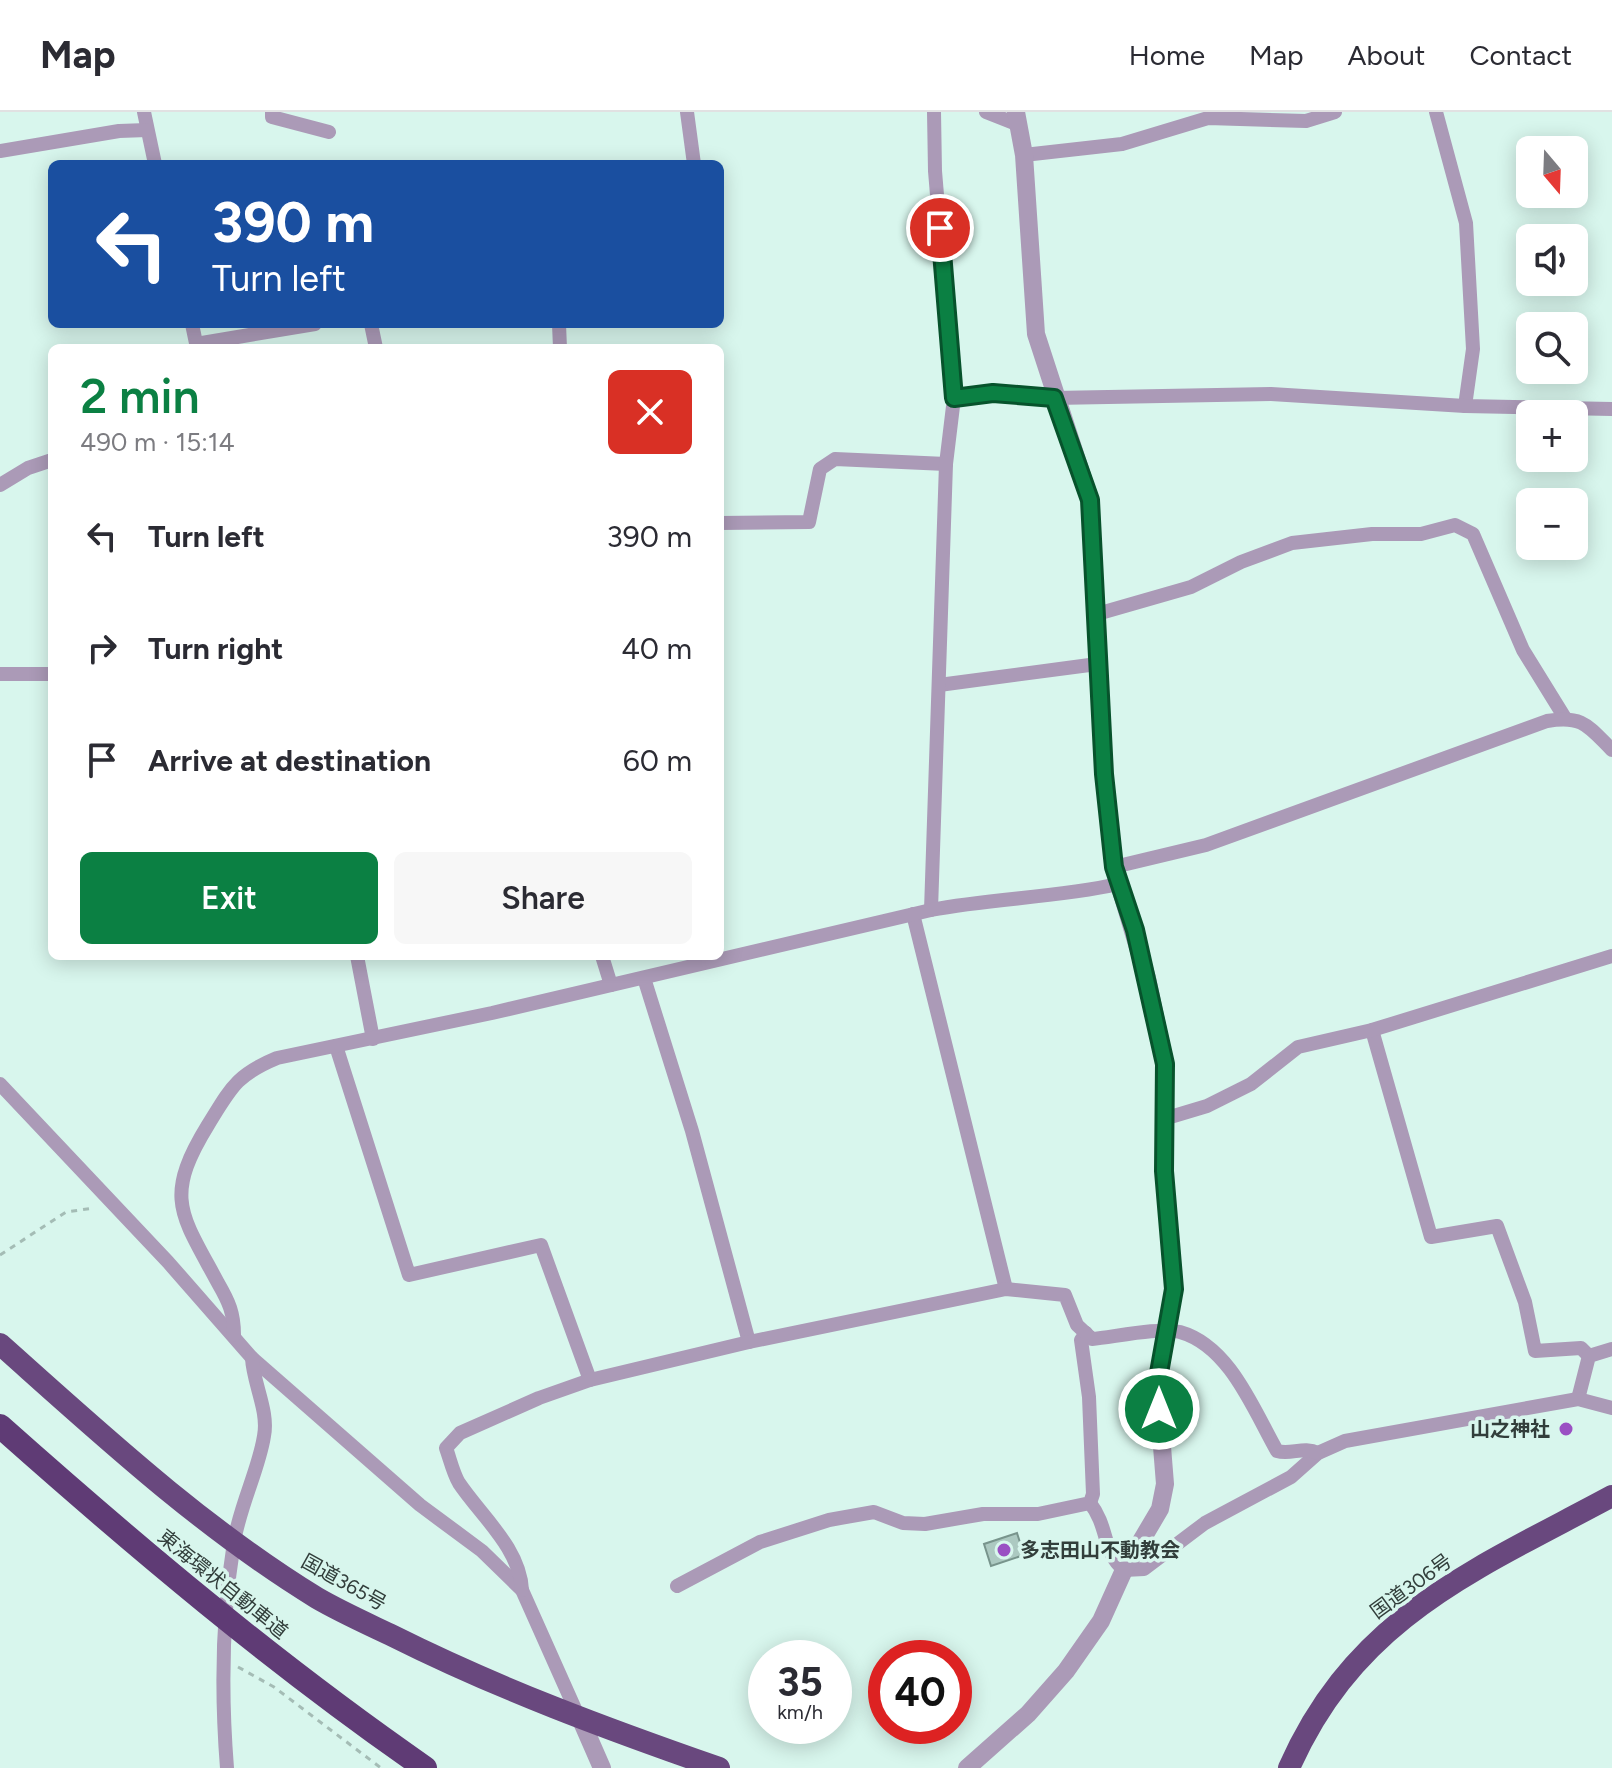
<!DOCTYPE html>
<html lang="en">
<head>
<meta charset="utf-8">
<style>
  :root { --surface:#fff; --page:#f7f7f7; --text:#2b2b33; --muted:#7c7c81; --line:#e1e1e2; --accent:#0b8043 }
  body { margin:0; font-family:Figtree,"Noto Sans JP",sans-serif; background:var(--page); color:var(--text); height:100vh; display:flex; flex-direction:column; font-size:30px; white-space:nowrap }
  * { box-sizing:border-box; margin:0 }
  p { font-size:26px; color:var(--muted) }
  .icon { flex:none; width:44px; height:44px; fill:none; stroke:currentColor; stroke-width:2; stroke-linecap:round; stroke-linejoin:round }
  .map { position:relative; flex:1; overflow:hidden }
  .side { position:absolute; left:48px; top:232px; width:676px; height:616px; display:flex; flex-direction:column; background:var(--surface); border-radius:12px; box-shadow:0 4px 20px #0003 }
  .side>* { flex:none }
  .banner { position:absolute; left:48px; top:48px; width:676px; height:168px; border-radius:12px; box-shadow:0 4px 20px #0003; background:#1a4fa0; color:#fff; overflow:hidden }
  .needle { width:52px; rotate:161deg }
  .buttons { position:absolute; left:1516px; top:24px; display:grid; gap:16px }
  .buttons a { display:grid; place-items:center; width:72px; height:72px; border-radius:12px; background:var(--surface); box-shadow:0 4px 20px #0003; font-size:40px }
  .speed { position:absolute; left:748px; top:1528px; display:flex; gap:16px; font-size:40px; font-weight:700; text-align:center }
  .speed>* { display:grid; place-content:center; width:104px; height:104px; border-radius:50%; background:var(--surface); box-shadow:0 4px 20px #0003; line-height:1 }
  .speed small { font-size:20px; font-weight:400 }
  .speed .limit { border:12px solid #d22; background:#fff; color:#111 }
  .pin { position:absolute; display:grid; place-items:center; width:68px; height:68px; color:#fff; margin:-34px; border:4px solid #fff; border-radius:50%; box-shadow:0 2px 8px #0007 }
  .me { position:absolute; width:88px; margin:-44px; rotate:0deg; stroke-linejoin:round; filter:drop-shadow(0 0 6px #0008) }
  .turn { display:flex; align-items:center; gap:28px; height:168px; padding:0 32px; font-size:36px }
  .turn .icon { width:104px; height:104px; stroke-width:2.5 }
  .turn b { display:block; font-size:56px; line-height:68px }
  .round { display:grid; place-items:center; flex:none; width:84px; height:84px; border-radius:12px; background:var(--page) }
  .headline { display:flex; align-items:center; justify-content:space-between; height:136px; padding:0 32px }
  h1 { font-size:48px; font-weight:600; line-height:60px; color:var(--accent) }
  .button { display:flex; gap:16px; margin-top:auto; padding:16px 32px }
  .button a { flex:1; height:92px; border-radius:12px; background:var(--accent); color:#fff; font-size:32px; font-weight:600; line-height:92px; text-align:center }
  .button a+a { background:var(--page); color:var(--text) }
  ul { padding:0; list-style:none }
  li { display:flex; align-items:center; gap:24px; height:112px; padding:0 32px }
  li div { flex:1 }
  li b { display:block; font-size:30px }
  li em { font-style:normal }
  header { display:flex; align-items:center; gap:48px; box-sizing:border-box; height:112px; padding:0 40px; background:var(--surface); border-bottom:2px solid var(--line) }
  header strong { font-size:38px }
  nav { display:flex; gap:44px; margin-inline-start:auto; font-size:28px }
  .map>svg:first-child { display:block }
  .building { fill:#acc9c1; stroke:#78948c; stroke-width:2 }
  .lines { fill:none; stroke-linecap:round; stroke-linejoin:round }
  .path { stroke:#a4bcb5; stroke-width:3; stroke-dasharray:6 6; stroke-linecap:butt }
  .minor { stroke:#ab9ab7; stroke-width:14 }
  .tertiary { stroke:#ab9ab7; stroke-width:18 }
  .trunk { stroke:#69487e; stroke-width:22 }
  .motorway-bridge { stroke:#5f3b75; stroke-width:24 }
  .route-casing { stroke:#07532c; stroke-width:20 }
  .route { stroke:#0b8043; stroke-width:14 }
  .poi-dot { fill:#9a50c3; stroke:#d8f6ed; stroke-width:3 }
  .labels { text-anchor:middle; stroke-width:7; stroke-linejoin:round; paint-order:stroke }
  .poi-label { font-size:20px; font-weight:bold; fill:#323e3b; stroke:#d8f6ed; text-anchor:end }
  .street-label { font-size:20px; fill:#323e3b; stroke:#d8f6ed }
</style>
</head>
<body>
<header>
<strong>Map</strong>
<nav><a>Home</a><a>Map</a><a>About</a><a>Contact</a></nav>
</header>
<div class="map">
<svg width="1612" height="1656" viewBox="0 0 1612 1656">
  <rect width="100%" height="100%" fill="#d8f6ed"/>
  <!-- building -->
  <path class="building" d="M1017,1421L1024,1443L991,1454L984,1432Z"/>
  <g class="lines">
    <!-- path -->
    <g class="path">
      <path d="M0,1143L66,1100L94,1096"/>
      <path d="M238,1555L274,1575L381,1656"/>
    </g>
    <!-- minor -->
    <g class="minor">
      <path d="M144,0L155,52"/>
      <path d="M272,0V5L329,20"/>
      <path d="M687,0L694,52"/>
      <path d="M986,0L1019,13"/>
      <path d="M1436,0L1466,111L1473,237L1465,294"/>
      <path d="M0,39L119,19L147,18"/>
      <path d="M1024,43L1122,32L1208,6L1306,9L1335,0"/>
      <path d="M192,212L197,236"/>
      <path d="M371,212L376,236"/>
      <path d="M559,212L560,236"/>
      <path d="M196,232L315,212"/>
      <path d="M954,286L993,281L1054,286L1271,282L1465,294L1612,297"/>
      <path d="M0,373L28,356L52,348"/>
      <path d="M720,411L809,410L820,357L835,347L946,352"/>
      <path d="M1097,502L1191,475L1241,450L1292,431L1372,422H1421L1455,413L1473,422L1523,538L1565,606"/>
      <path d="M0,562H52"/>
      <path d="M939,573L1097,552"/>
      <path d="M1114,755L1206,733L1547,609C1583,603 1588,614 1612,638"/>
      <path d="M931,798L946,352L954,286L935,59L934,0"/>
      <path d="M913,802L1006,1177"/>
      <path d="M357,844L373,927"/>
      <path d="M602,844L611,873"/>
      <path d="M644,866L692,1019L749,1230"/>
      <path d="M1372,918L1431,1125L1497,1114L1525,1190L1535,1239L1581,1236L1589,1244"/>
      <path d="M336,934L409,1163L541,1133L590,1268"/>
      <path d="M0,972L168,1150L252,1246L420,1393L482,1439L522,1478L580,1608"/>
      <path d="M1167,1006L1207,994L1251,972L1298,935L1372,918L1612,844"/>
      <path d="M234,1223C234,1201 229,1190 218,1171C181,1102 163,1086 208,1013C231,976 236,963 277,946L492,901L931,798C993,786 1056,786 1118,772"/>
      <path d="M1578,1287L1589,1244L1612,1237"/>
      <path d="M1090,1391C1109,1415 1102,1440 1124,1458L1144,1457L1205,1411L1291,1365L1318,1341L1345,1329L1578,1287L1612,1296"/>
      <path d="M677,1474L760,1430L829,1408L874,1400L903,1411L925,1412L983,1402H1038L1090,1391L1093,1382L1089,1285L1081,1228L1086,1221"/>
      <path d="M522,1478C520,1436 481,1404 459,1371C453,1361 450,1347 446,1336L460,1321L539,1286L590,1268L749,1230L1006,1177L1065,1183L1077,1213L1092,1227C1114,1225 1160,1215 1180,1220C1230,1234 1254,1299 1277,1339C1291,1343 1304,1334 1318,1341"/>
      <path d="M227,1656C221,1581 222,1504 234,1430C240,1393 259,1357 264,1324C269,1299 253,1271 252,1246"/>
    </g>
    <!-- tertiary -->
    <g class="tertiary">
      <path d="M581,1608L602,1656"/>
      <path d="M967,1656L1028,1602L1066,1559L1101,1509L1124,1458L1160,1397L1165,1372L1157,1272L1174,1177L1164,1059L1165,952L1147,866L1114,755L1104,662L1090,388L1036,222L1024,43L1016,0"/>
    </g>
    <!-- trunk -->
    <g class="trunk">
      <path d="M0,1232C101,1322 201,1415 317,1486C341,1500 368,1512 393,1524C499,1577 607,1617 719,1656"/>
      <path d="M1289,1656C1356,1504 1475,1458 1612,1384"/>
    </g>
    <!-- motorway-bridge -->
    <path class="motorway-bridge" d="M0,1314C136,1435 275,1552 425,1656"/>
  </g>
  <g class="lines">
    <!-- route casing -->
    <g class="route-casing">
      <path id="route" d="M940,116L954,286L993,281L1054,286L1090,388L1104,662L1114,755L1135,818L1165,952L1164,1059L1174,1177L1157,1272L1159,1297"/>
    </g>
    <!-- route -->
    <use href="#route" class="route"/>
  </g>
  <!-- markers -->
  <g class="poi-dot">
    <circle cx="1566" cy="1317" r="8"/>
    <circle cx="1004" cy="1438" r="8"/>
  </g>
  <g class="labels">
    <!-- poi labels -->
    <g class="poi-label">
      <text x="1550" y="1324">山之神社</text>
      <text x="1020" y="1445" text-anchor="start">多志田山不動教会</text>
    </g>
    <!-- street labels -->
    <g class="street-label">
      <text transform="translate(344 1470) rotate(29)" y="7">国道365号</text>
      <text transform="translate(223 1472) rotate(39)" y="7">東海環状自動車道</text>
      <text transform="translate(1411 1474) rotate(-36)" y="7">国道306号</text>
    </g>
  </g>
</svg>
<div class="buttons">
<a><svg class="needle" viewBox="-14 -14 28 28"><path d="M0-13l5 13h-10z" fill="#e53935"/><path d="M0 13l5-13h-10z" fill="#7c7c81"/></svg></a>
<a><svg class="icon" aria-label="sound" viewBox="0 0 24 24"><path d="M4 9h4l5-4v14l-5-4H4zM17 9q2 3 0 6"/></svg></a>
<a><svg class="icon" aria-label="search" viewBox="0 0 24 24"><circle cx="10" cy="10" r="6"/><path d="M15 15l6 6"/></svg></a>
<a>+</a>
<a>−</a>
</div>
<div class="speed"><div>35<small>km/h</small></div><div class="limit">40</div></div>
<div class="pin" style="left:940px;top:116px;background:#d93025"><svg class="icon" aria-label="arrive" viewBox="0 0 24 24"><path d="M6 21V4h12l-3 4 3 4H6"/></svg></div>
<svg class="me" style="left:1159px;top:1297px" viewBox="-20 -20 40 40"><circle r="17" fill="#0b8043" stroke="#fff" stroke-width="3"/><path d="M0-11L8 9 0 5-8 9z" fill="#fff"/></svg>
<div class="banner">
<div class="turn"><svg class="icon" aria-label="left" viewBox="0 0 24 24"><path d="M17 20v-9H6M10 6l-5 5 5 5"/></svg><div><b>390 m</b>Turn left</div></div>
</div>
<section class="side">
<div class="headline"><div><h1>2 min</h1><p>490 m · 15:14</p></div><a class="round" style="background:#d93025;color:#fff"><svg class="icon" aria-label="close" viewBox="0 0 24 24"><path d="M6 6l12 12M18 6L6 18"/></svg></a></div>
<ul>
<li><svg class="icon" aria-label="left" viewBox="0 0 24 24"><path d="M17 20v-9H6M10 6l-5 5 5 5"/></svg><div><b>Turn left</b></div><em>390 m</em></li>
<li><svg class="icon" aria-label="right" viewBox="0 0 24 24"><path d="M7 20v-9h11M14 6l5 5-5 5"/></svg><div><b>Turn right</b></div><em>40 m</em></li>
<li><svg class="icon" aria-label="arrive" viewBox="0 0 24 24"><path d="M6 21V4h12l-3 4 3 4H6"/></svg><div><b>Arrive at destination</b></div><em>60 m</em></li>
</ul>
<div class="button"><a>Exit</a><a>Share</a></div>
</section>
</div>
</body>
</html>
